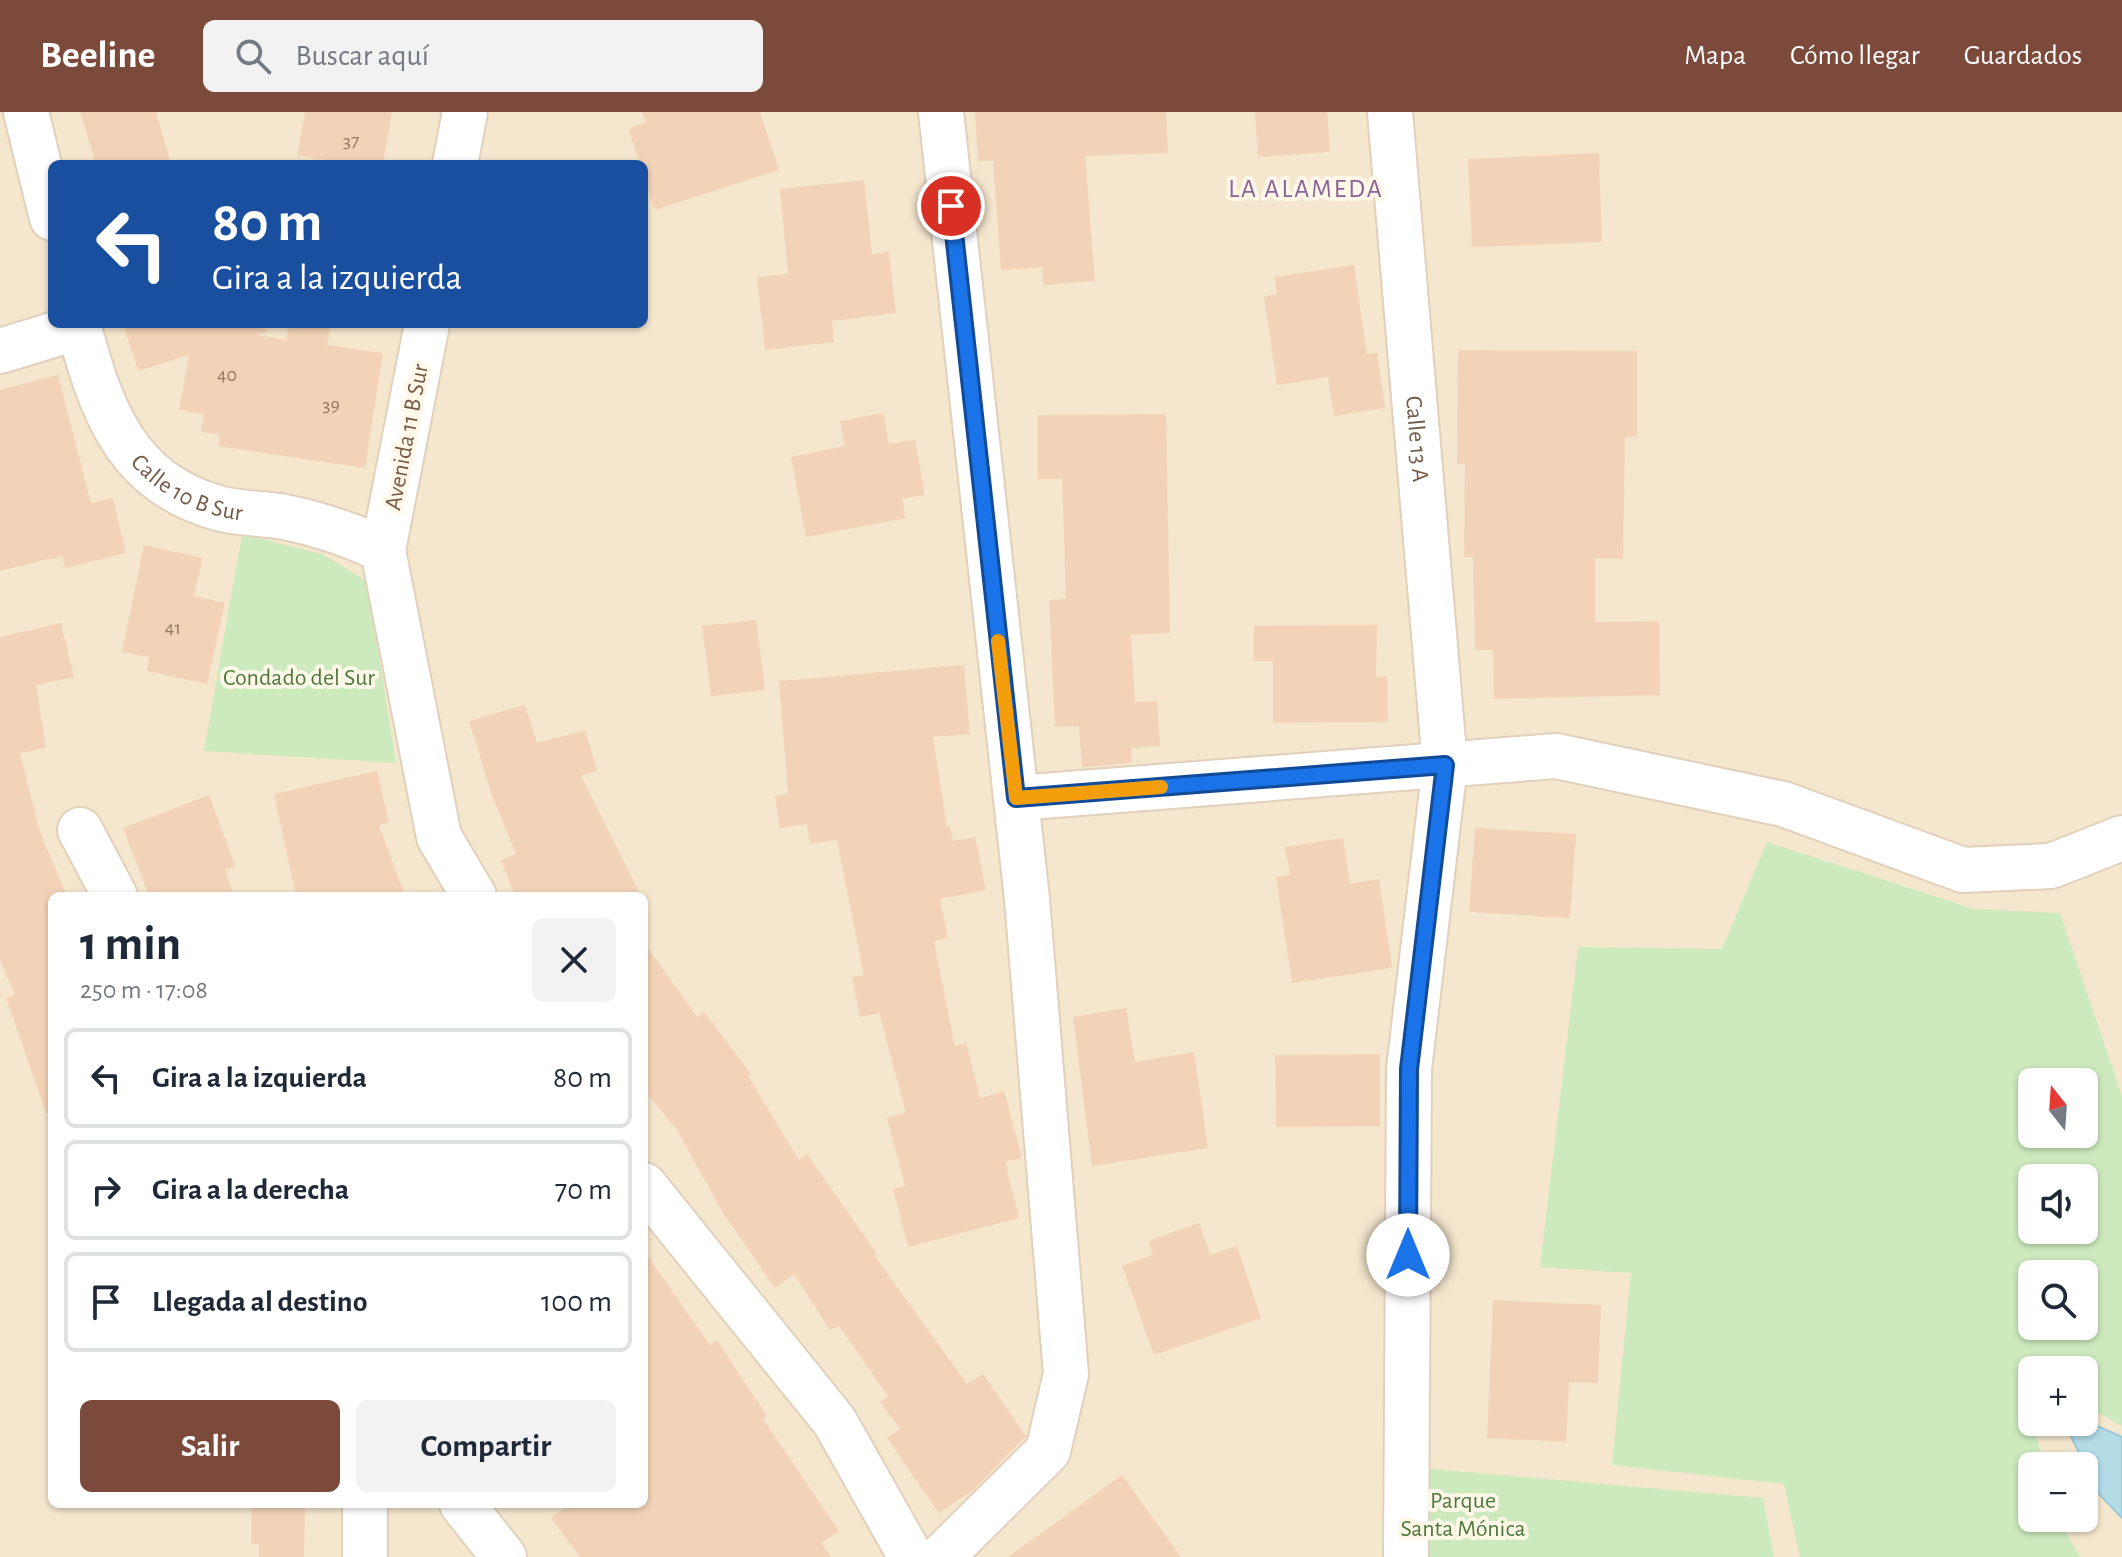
<!DOCTYPE html>
<html lang="es">
<head>
<meta charset="utf-8">
<style>
  :root { --surface:#fff; --page:#f2f2f3; --text:#1f2937; --muted:#747a83; --line:#e0e1e3; --accent:#7b4a3b }
  body { margin:0; font-family:"Alegreya Sans",sans-serif; background:var(--page); color:var(--text); height:100vh; display:flex; flex-direction:column; font-size:30px; white-space:nowrap }
  * { box-sizing:border-box; margin:0 }
  p { font-size:26px; color:var(--muted) }
  .icon { flex:none; width:44px; height:44px; fill:none; stroke:currentColor; stroke-width:2; stroke-linecap:round; stroke-linejoin:round }
  .map { position:relative; flex:1; overflow:hidden }
  .drawer { position:absolute; left:48px; top:780px; width:600px; height:616px; display:flex; flex-direction:column; background:var(--surface); border-radius:12px; box-shadow:0 2px 6px #0004 }
  .drawer>* { flex:none }
  .banner { position:absolute; left:48px; top:48px; width:600px; height:168px; border-radius:12px; box-shadow:0 2px 6px #0004; background:#1a4fa0; color:#fff; overflow:hidden }
  .needle { width:52px; rotate:343deg }
  .tools { position:absolute; left:2018px; top:956px; display:grid; gap:16px }
  .tools a { display:grid; place-items:center; width:80px; height:80px; border-radius:12px; background:var(--surface); box-shadow:0 2px 6px #0004; font-size:40px }
  .pin { position:absolute; display:grid; place-items:center; width:68px; height:68px; color:#fff; margin:-34px; border:4px solid #fff; border-radius:50%; box-shadow:0 2px 8px #0007 }
  .me { position:absolute; width:88px; margin:-44px; rotate:0deg; stroke-linejoin:round; filter:drop-shadow(0 0 6px #0008) }
  .turn { display:flex; align-items:center; gap:28px; height:168px; padding:0 32px; font-size:36px }
  .turn .icon { width:104px; height:104px; stroke-width:2.5 }
  .turn b { display:block; font-size:56px; line-height:68px }
  .round { display:grid; place-items:center; flex:none; width:84px; height:84px; border-radius:12px; background:var(--page) }
  .headline { display:flex; align-items:center; justify-content:space-between; height:136px; padding:0 32px }
  h1 { font-size:48px; font-weight:700; line-height:60px }
  .action { display:flex; gap:16px; margin-top:auto; padding:16px 32px }
  .action a { flex:1; height:92px; border-radius:12px; background:var(--accent); color:#fff; font-size:32px; font-weight:700; line-height:92px; text-align:center }
  .action a+a { background:var(--page); color:var(--text) }
  ul { padding:0; list-style:none }
  li { display:flex; align-items:center; gap:24px; height:100px; margin:0 16px 12px; padding:0 16px; border:4px solid var(--line); border-radius:12px }
  li div { flex:1 }
  li b { display:block; font-size:30px }
  li em { font-style:normal }
  header { display:flex; align-items:center; gap:48px; box-sizing:border-box; height:112px; padding:0 40px; background:var(--accent); color:#fff }
  header strong { font-size:38px }
  nav { display:flex; gap:44px; margin-inline-start:auto; font-size:28px }
  .search { width:560px; height:72px; background:var(--page); display:flex; align-items:center; gap:20px; box-sizing:border-box; padding:0 28px; border-radius:12px; color:var(--muted); font-size:30px }
  .map>svg:first-child { display:block }
  .residential { fill:#f5e6ce; fill-rule:evenodd }
  .green { fill:#cdeabe; fill-rule:evenodd }
  .water { fill:#b4dce7; stroke:#9acad9; stroke-width:2 }
  .building { fill:#f3d3b7 }
  .lines { fill:none; stroke-linecap:round; stroke-linejoin:round }
  .minor-casing { stroke:#e1d0bc; stroke-width:48 }
  .minor { stroke:#fff; stroke-width:44 }
  .route-casing { stroke:#114b97; stroke-width:20 }
  .route { stroke:#1a73e8; stroke-width:14 }
  .slow { stroke:#f59e0b; stroke-width:14 }
  .labels { text-anchor:middle; stroke-width:8; stroke-linejoin:round; paint-order:stroke }
  .number-label { font-size:20px; fill:#947863 }
  .street-label { font-size:24px; fill:#745a47; stroke:#fff7e7 }
  .park-label { font-size:24px; fill:#4c7b3e; stroke:#fff7e7 }
  .neighbourhood-label { font-size:26px; letter-spacing:2px; fill:#8a6298; stroke:#fff7e7 }
</style>
</head>
<body>
<header>
<strong>Beeline</strong>
<div class="search"><svg class="icon" aria-label="search" viewBox="0 0 24 24"><circle cx="10" cy="10" r="6"/><path d="M15 15l6 6"/></svg>Buscar aquí</div>
<nav><a>Mapa</a><a>Cómo llegar</a><a>Guardados</a></nav>
</header>
<div class="map">
<svg width="2122" height="1445" viewBox="0 0 2122 1445">
  <rect width="100%" height="100%" fill="#fdf4e0"/>
  <!-- residential -->
  <path class="residential" d="M0,0H2122V1445H0ZM52,52H644V212H52ZM52,784H644V1392H52ZM2032,970H2084V1022H2032ZM2032,1066H2084V1118H2032ZM2032,1162H2084V1214H2032ZM2032,1258H2084V1310H2032ZM2032,1354H2084V1406H2032Z"/>
  <!-- green -->
  <g class="green">
    <path d="M242,422L322,442L367,469L396,651L204,639Z"/>
    <path d="M1767,730L1974,797L2060,801L2122,984V1314L2084,1293V1258H2032V1285H2026L2044,1354H2032V1406H2058L2080,1445H1800L1784,1372L1612,1353L1631,1161L1540,1155L1578,835L1722,837ZM2032,970H2084V1022H2032ZM2032,1066H2084V1118H2032ZM2032,1162H2084V1214H2032Z"/>
    <path d="M1421,1356L1763,1386L1774,1445H1421Z"/>
  </g>
  <!-- water -->
  <path class="water" d="M2084,1308L2122,1325V1406L2099,1382L2064,1310Z"/>
  <!-- building -->
  <g class="building">
    <path d="M80,0H156L171,52H96Z"/>
    <path d="M305,0H392L383,52H345L297,43Z"/>
    <path d="M642,0H760L779,58L655,98L644,65V52H640L628,17L646,10Z"/>
    <path d="M975,0H1166L1168,41L1085,44L1095,169L1043,173L1042,155L1001,158L993,49H978Z"/>
    <path d="M1255,0H1327L1330,40L1258,45Z"/>
    <path d="M1599,41L1602,130L1472,135L1468,47Z"/>
    <path d="M864,68L872,142L889,140L896,201L832,209L834,230L765,238L757,165L788,162L780,77Z"/>
    <path d="M1354,153L1367,242L1377,241L1385,296L1334,304L1328,265L1277,273L1264,184L1277,182L1274,165Z"/>
    <path d="M123,212H264L266,220L257,223L286,228L289,212H331L327,233L383,241L365,356L218,334L220,323L201,320L204,302L179,298L189,243L138,259Z"/>
    <path d="M1458,238L1637,239V325H1625L1623,447L1595,446V510L1659,509L1660,583L1494,587L1493,538H1475L1473,445H1464L1465,352H1457Z"/>
    <path d="M58,263L91,391L113,386L126,441L65,456L62,444L0,459V278Z"/>
    <path d="M883,301L889,332L915,328L925,383L902,387L906,406L806,425L791,345L845,334L840,309Z"/>
    <path d="M1166,302L1170,521L1131,523L1135,590L1157,589L1160,634L1131,636L1132,651L1082,655L1079,614L1055,615L1049,488L1066,487L1062,367H1038V303Z"/>
    <path d="M144,433L203,446L194,484L225,491L207,572L147,559L149,545L122,540Z"/>
    <path d="M756,508L765,578L711,584L702,514Z"/>
    <path d="M61,511L74,565L36,573L46,636L20,641L40,720L67,784H52V1000L46,1001L6,886L15,883L0,848V525Z"/>
    <path d="M1377,513L1376,565L1387,564L1388,610L1273,611V549H1254V514Z"/>
    <path d="M964,553L970,622L933,625L947,715L950,714L953,729L975,725L986,778L940,787L948,826L934,829L955,934L966,931L980,986L1004,979L1022,1046L1005,1050L1019,1106L908,1135L893,1077L905,1074L887,1006L906,1001L879,901L860,905L852,865L864,863L837,728L810,732L807,712L780,716L775,684L788,682L779,569Z"/>
    <path d="M525,593L537,631L585,618L597,659L581,664L641,784H515L501,748L516,742L492,684L469,609Z"/>
    <path d="M377,659L389,710L379,713L405,784H296L274,682Z"/>
    <path d="M209,683L235,754L225,758L234,784H149L123,716Z"/>
    <path d="M1475,716L1576,722L1570,806L1469,800Z"/>
    <path d="M1343,726L1350,772L1379,767L1392,856L1292,871L1276,765L1290,763L1285,735Z"/>
    <path d="M644,830L697,905L704,900L751,962L748,964L799,1048L807,1042L877,1142L874,1143L967,1272L983,1262L1026,1324L972,1379L939,1401L887,1326L900,1317L880,1290L888,1284L839,1214L830,1218L794,1162L775,1176L723,1101L677,1018L644,978Z"/>
    <path d="M1126,896L1135,950L1194,940L1208,1036L1092,1054L1073,905Z"/>
    <path d="M1380,942V1014L1276,1015L1275,943Z"/>
    <path d="M1199,1111L1210,1143L1237,1134L1261,1206L1154,1243L1122,1154L1153,1143L1148,1129Z"/>
    <path d="M644,1139L710,1233L717,1228L767,1304L763,1307L839,1419L821,1431L831,1445H580L551,1406L570,1392H644Z"/>
    <path d="M1493,1188L1601,1193L1598,1271L1569,1270L1566,1330L1487,1326Z"/>
    <path d="M1122,1363L1181,1445H1008Z"/>
    <path d="M252,1392H305L304,1445H259V1432H251Z"/>
  </g>
  <g class="lines">
    <!-- minor casing -->
    <g class="minor-casing">
      <g id="minor">
        <path d="M26,0L52,106"/>
        <path d="M941,0L1027,787L1066,1262L1048,1339L941,1445"/>
        <path id="s1" d="M1390,0L1445,653L1409,957L1406,1445"/>
        <path d="M455,52L465,0"/>
        <path id="s2" d="M78,212C101,297 125,370 218,396C239,402 263,401 285,405C319,412 352,423 383,438"/>
        <path d="M427,212L383,438L439,725L474,784"/>
        <path d="M0,239L79,215"/>
        <path d="M1016,686L1556,644L1783,692L1963,758L2051,754L2122,726"/>
        <path d="M80,718L115,784"/>
        <path d="M644,1073L835,1310L911,1445"/>
        <path d="M365,1392V1445"/>
        <path d="M462,1392L504,1445"/>
      </g>
    </g>
    <!-- minor -->
    <use href="#minor" class="minor"/>
  </g>
  <g class="lines">
    <!-- route casing -->
    <g class="route-casing">
      <path id="route" d="M951,94L1016,686L1445,653L1409,957L1408,1143"/>
    </g>
    <!-- route -->
    <use href="#route" class="route"/>
    <!-- slow -->
    <path class="slow" d="M998,529L1016,686L1161,675"/>
  </g>
  <g class="labels">
    <!-- number labels -->
    <g class="number-label">
      <text x="351" y="35">37</text>
      <text x="227" y="269">40</text>
      <text x="331" y="299">39</text>
      <text x="173" y="522">41</text>
    </g>
    <!-- street labels -->
    <g class="street-label">
      <text transform="translate(406 325) rotate(-79)" y="8">Avenida 11 B Sur</text>
      <text dy="8" stroke="none"><textPath href="#s1" startOffset="328">Calle 13 A</textPath></text>
      <text dy="8" stroke="none"><textPath href="#s2" startOffset="208">Calle 10 B Sur</textPath></text>
    </g>
    <!-- park labels -->
    <g class="park-label">
      <text x="299" y="573">Condado del Sur</text>
      <text x="1463" y="1396">Parque<tspan x="1463" dy="28">Santa Mónica</tspan></text>
    </g>
    <!-- neighbourhood labels -->
    <g class="neighbourhood-label">
      <text x="1306" y="85">LA ALAMEDA</text>
    </g>
  </g>
</svg>
<div class="tools">
<a><svg class="needle" viewBox="-14 -14 28 28"><path d="M0-13l5 13h-10z" fill="#e53935"/><path d="M0 13l5-13h-10z" fill="#747a83"/></svg></a>
<a><svg class="icon" aria-label="sound" viewBox="0 0 24 24"><path d="M4 9h4l5-4v14l-5-4H4zM17 9q2 3 0 6"/></svg></a>
<a><svg class="icon" aria-label="search" viewBox="0 0 24 24"><circle cx="10" cy="10" r="6"/><path d="M15 15l6 6"/></svg></a>
<a>+</a>
<a>−</a>
</div>
<div class="pin" style="left:951px;top:94px;background:#d93025"><svg class="icon" aria-label="arrive" viewBox="0 0 24 24"><path d="M6 21V4h12l-3 4 3 4H6"/></svg></div>
<svg class="me" style="left:1408px;top:1143px" viewBox="-20 -20 40 40"><circle r="19" fill="#fff"/><path d="M0-13L10 11 0 6-10 11z" fill="#1a73e8"/></svg>
<div class="banner">
<div class="turn"><svg class="icon" aria-label="left" viewBox="0 0 24 24"><path d="M17 20v-9H6M10 6l-5 5 5 5"/></svg><div><b>80 m</b>Gira a la izquierda</div></div>
</div>
<section class="drawer">
<div class="headline"><div><h1>1 min</h1><p>250 m · 17:08</p></div><a class="round"><svg class="icon" aria-label="close" viewBox="0 0 24 24"><path d="M6 6l12 12M18 6L6 18"/></svg></a></div>
<ul>
<li><svg class="icon" aria-label="left" viewBox="0 0 24 24"><path d="M17 20v-9H6M10 6l-5 5 5 5"/></svg><div><b>Gira a la izquierda</b></div><em>80 m</em></li>
<li><svg class="icon" aria-label="right" viewBox="0 0 24 24"><path d="M7 20v-9h11M14 6l5 5-5 5"/></svg><div><b>Gira a la derecha</b></div><em>70 m</em></li>
<li><svg class="icon" aria-label="arrive" viewBox="0 0 24 24"><path d="M6 21V4h12l-3 4 3 4H6"/></svg><div><b>Llegada al destino</b></div><em>100 m</em></li>
</ul>
<div class="action"><a>Salir</a><a>Compartir</a></div>
</section>
</div>
</body>
</html>
